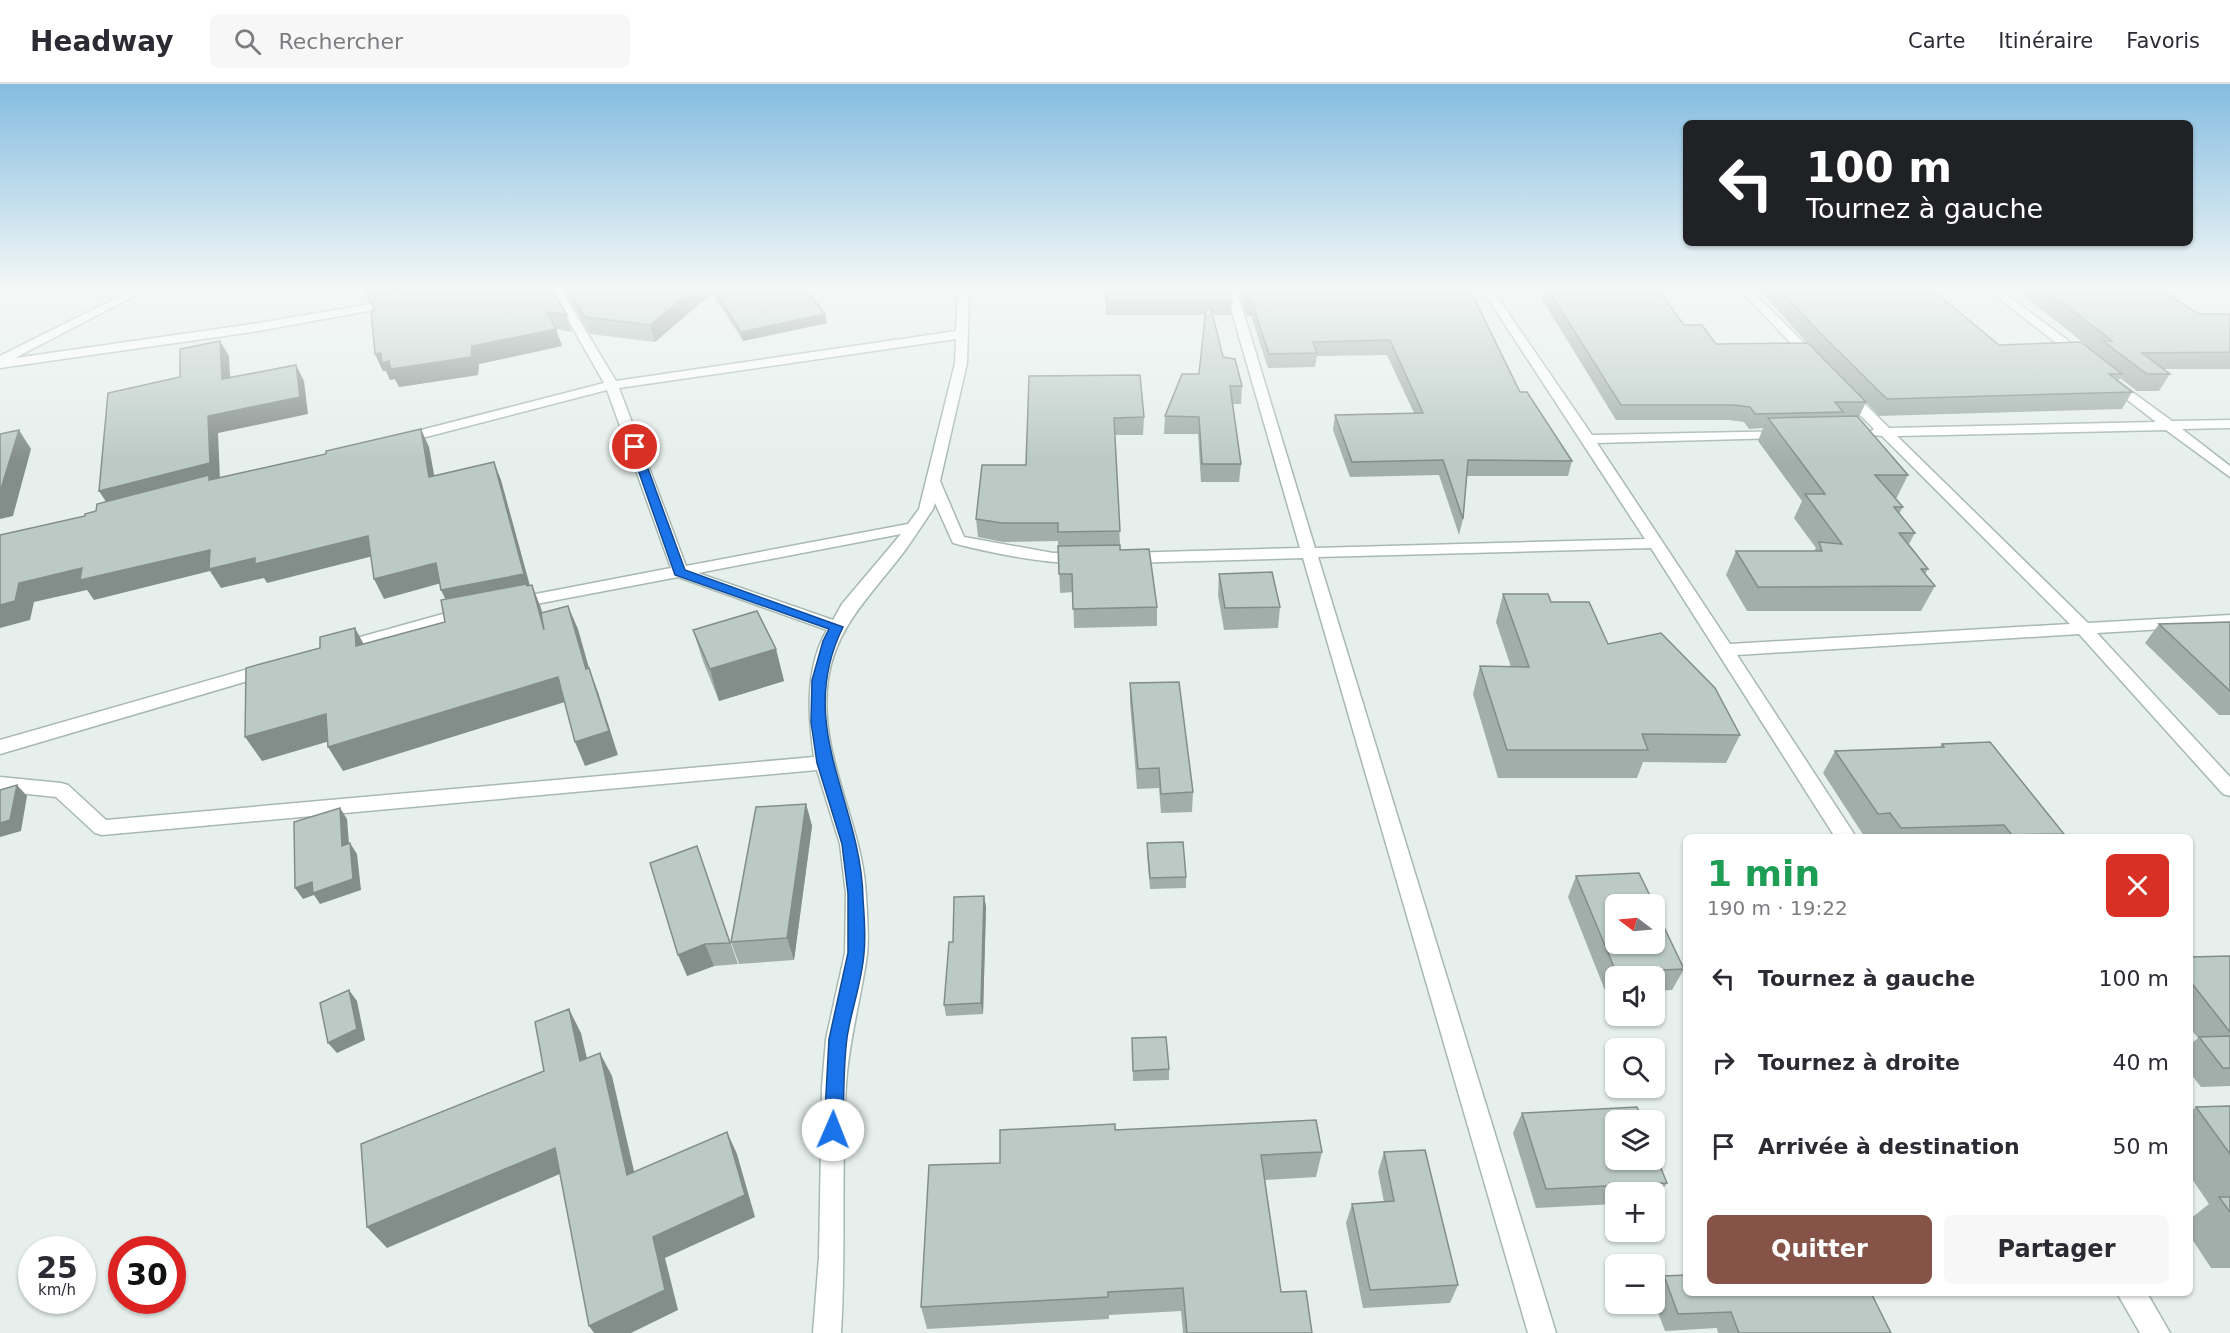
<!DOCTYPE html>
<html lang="fr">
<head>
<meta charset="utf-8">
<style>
  :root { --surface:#fff; --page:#f7f7f7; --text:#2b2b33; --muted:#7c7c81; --line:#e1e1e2; --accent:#855347 }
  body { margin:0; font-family:"DejaVu Sans",sans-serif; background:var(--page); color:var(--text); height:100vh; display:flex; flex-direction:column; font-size:22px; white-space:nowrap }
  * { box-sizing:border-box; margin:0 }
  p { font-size:20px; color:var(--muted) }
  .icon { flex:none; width:33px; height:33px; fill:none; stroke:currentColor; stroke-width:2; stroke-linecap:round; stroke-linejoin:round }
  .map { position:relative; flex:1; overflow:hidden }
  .drawer { position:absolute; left:1683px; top:750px; width:510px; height:462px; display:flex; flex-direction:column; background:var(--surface); border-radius:9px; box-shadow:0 2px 4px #0004 }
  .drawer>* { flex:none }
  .hud { position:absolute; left:1683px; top:36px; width:510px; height:126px; border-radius:9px; box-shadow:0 2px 4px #0004; background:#202124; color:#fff; overflow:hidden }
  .needle { width:39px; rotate:286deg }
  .fabs { position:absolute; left:1605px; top:810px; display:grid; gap:12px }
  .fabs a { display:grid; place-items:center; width:60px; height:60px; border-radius:9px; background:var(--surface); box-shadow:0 2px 4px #0004; font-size:30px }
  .speed { position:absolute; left:18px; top:1152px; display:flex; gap:12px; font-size:30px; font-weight:700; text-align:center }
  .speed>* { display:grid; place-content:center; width:78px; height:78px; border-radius:50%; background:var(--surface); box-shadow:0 2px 4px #0004; line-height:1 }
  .speed small { font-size:15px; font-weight:400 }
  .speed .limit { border:9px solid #d22; background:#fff; color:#111 }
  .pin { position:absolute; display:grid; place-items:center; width:51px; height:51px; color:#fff; margin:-26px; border:3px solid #fff; border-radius:50%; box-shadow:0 2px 6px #0007 }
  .me { position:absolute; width:66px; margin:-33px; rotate:1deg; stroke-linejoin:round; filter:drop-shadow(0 0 4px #0008) }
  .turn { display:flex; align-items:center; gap:21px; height:126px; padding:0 24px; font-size:27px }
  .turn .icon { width:78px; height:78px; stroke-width:2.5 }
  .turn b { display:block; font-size:42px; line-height:51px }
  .round { display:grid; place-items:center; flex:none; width:63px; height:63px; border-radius:9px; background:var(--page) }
  .overview { display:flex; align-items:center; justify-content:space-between; height:102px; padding:0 24px }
  h1 { font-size:36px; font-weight:700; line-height:45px; color:#1e9e55 }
  .button { display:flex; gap:12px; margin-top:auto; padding:12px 24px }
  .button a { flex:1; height:69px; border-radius:9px; background:var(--accent); color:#fff; font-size:24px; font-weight:700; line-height:69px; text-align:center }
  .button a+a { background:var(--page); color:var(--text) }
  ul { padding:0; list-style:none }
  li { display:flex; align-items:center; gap:18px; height:84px; padding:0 24px }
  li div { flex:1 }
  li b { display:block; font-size:22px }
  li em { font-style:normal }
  header { display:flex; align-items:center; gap:36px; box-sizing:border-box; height:84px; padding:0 30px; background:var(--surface); border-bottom:2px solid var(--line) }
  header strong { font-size:28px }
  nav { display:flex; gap:33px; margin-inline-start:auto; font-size:21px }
  .search { width:420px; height:54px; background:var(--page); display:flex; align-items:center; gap:15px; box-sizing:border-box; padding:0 21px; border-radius:9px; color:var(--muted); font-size:22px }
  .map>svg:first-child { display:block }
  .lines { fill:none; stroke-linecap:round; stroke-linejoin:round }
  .minor-casing { stroke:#a8b8b2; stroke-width:3 }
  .minor { fill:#fff; fill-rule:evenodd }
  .wall { fill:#a1aea9 }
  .shaded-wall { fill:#838d89 }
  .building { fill:#bbcac4; stroke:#838d89; stroke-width:1.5 }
  .route { fill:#1a73e8; stroke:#114b97; stroke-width:1.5 }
</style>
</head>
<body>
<header>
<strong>Headway</strong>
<div class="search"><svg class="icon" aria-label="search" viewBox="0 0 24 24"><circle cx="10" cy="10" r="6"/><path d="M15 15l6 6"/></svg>Rechercher</div>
<nav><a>Carte</a><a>Itinéraire</a><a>Favoris</a></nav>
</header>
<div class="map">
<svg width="2230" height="1249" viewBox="0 0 2230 1249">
  <rect width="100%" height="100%" fill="#e6efeb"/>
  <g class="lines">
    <!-- minor casing -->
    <g class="minor-casing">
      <g id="minor">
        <path d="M136,204H150L15,274L252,240L395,216L401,219L395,222L252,248L0,284V272Z"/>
        <path d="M550,204H560L616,297L956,247L958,204H969L967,279L940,397L964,453L1053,469L1083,468L1091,473C1077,489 975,465 953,459L935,419L933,425C923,440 914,454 903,469C872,510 836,542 828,595C817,671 863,738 866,812C867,831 869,852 867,871C861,914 849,956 846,1000C841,1083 846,1166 841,1249H813L819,1173L822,1003L826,955L845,869L846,810L840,760L817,686L102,751L95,749L56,713L0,707V693L61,699L68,701L106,736L814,673C808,631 805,584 827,546L678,493L515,524L507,519L515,514L671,484L607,306L399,360L392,356L394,353L604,299ZM956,255L955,279L919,425L908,440L686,482L619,304ZM901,450L842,520L833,536L698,489Z"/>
        <path d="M1225,204H1236L1315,464L1645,455L1481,204H1491L1592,351L1789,347V353L1784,354L1597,359L1730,560L2070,540L1882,352L1872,351L1870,348L1874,345L1840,311V305H1850L1889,344L2156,338L2108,301L2107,298L2113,294L2172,337L2230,336V344L2182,345L2230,382V393L2166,346L1897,352L2088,539L2230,531V541L2097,549L2230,693V712L2223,710L2079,550L1737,571L1856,753H1835L1651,464L1318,473L1556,1249H1528L1303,474L1126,479L1118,474L1126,469L1300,464Z"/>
        <path d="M1738,204H1749L1817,272V278H1809Z"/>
        <path d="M1986,204H1998L2086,270V276H2078Z"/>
        <path d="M468,523L474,524L476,528L474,532L341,570L332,564L335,560Z"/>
        <path d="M269,579L275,581L278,585L275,589L0,670V656Z"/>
        <path d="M2117,1209H2147L2170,1249H2140Z"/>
      </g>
    </g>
    <!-- minor -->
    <use href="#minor" class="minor"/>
  </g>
  <!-- wall -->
  <g class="wall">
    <path d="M364,204H551L567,231L572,248L556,245L562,262L479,280L478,291L399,303L395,295L390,296L386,287H383L375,270L374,226Z"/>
    <path d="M562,204H711L712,209L655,258L590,250Z"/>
    <path d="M711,204H805L827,239L743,257L712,209Z"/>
    <path d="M1105,204L1232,218L1231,231H1212L1223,273L1242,302L1241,320H1233L1241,380L1239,398H1201L1198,350H1164L1165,332L1199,290L1206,231H1106Z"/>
    <path d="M1238,204H1469L1520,308L1572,377L1568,392H1467L1463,435L1459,451L1439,391L1350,393L1333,346L1335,331L1414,329L1387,271L1317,272L1315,283L1268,284L1251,232H1247Z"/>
    <path d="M1544,204H1657L1684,241L1716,260L1807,259L1758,204H1935L1934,207L1999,261L2096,270V269L2015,204H2157L2199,230H2230V285H2164L2170,290L2159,307H2137L2120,294L2118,297L2132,308L2122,325L1879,332L1866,318L1859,333H1858L1908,391L1896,415L1903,423L1899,430L1915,449L1909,460L1928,485L1925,490L1935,502L1921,527H1747L1726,491L1736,467H1814L1816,464L1794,434L1802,417L1758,357L1763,344L1749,345L1744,338L1729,336H1616L1542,215Z"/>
    <path d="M1029,292L1144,333L1143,351H1115L1120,461V466L1157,523V542L1074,544L1073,508L1060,509L1058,457L1003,458L978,453L976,435L1026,381Z"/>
    <path d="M1219,490L1280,523L1278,544L1224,546L1218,511Z"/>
    <path d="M1503,510L1551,518L1608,560L1740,651L1726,679L1643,678L1637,694H1498L1473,610L1480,582L1511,583L1496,538Z"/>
    <path d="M2230,538V631H2219L2145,559L2159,540Z"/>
    <path d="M693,546L776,565L784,597L719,617L703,577Z"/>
    <path d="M1130,599L1193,708L1192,728L1161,729L1159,704L1137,705L1130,618Z"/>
    <path d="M1942,660L2064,750L2061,753H1877L1876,751L1864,752L1823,689L1835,667L1939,664Z"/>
    <path d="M806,720L812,742L794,876L739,880L731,858Z"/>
    <path d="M1147,759L1186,793V804L1150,805L1147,770Z"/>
    <path d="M697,762L738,880L714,882L687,892Z"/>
    <path d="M1576,792L1684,885L1672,906L1654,907V892H1616V909H1606L1568,813Z"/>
    <path d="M984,812L986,823L983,930L946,932L944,921L953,858Z"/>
    <path d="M2230,872V1002L2201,1003L2190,989V961L2198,954L2190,944V873Z"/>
    <path d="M1132,954L1169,985V996L1133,997Z"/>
    <path d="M2230,1022V1184H2211L2190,1152V1135L2209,1120L2190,1092V1028L2196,1023Z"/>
    <path d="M1522,1029L1667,1099L1654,1118V1108H1616V1120L1536,1124L1513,1049Z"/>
    <path d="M1115,1046L1322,1068L1316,1093L1265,1096L1281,1208L1312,1249H1183L1181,1227L1109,1231V1235L927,1245L921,1223L1000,1079Z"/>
    <path d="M1384,1068L1458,1201L1450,1219L1363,1224L1346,1139L1352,1120L1384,1118L1378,1088Z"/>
    <path d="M1664,1192L1891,1249H1718L1717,1244L1665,1247L1654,1218V1205Z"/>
  </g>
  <!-- shaded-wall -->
  <g class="shaded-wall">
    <path d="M364,204H452L370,218Z"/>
    <path d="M695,204H711L712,209L655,258L650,241Z"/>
    <path d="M825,230L827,239L743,257L741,248Z"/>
    <path d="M556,245L562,262L479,280L478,291L399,303L395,295L390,296L386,287H383L375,270L381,269L389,277L472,262Z"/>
    <path d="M220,257L229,272L231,312L222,295Z"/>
    <path d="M296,281L304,297L308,330L218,349L220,396L110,424L99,407L208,332Z"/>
    <path d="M421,345L429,363L438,412L429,393Z"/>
    <path d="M19,346L31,365L13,432L0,435V408Z"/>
    <path d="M494,378L501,396L532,509L450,525L441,506Z"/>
    <path d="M368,452L377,471L267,499L264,494L221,504L210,487L94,516L87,506L34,518L30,536L0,544V521L19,499L82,484L210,466L255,474Z"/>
    <path d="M436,479L445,498L384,515L374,495Z"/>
    <path d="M532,501L541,524L553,570L544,546Z"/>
    <path d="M568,522L578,545L596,609L586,585Z"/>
    <path d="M355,544L368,568L356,562Z"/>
    <path d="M776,565L784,597L719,617L710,585Z"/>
    <path d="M589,584L598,608L618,671L585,682L575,658Z"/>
    <path d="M558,593L568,617L343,687L328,663Z"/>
    <path d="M326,630L340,654L262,677L245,653Z"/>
    <path d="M17,701L27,712L21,747L0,753V739Z"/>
    <path d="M806,720L812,742L794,876L787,854Z"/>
    <path d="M340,724L347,735L350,773L342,762Z"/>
    <path d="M350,759L357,770L361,806L320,820L314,811L303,815L295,804Z"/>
    <path d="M984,812L986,823L983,930L981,919Z"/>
    <path d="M705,860L714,882L687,892L678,871Z"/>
    <path d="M349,906L357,917L365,956L337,969L328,959Z"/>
    <path d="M569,925L581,949L593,1000L580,977Z"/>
    <path d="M600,969L612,992L640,1113L627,1091Z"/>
    <path d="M727,1048L737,1070L755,1133L665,1174L678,1226L631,1249H594L589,1242Z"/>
    <path d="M555,1064L569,1086L387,1164L367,1143Z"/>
  </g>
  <!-- building -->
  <g class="building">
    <path d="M413,204H551L567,231L547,228L556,245L472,262L471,273L391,285L389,277L382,279L381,269L375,270L371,227L375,226L368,212Z"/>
    <path d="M567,204H695L650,241L585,233Z"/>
    <path d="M713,204H805L825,230L741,248Z"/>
    <path d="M1105,204H1228L1232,218H1106Z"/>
    <path d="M1243,204H1469L1520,308H1527L1572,377L1468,376L1463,435L1443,376L1352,378L1335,331L1423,329L1390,256L1313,258L1317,269L1269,270L1252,218H1248Z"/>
    <path d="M1547,204H1657L1684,241H1702L1716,260L1808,259L1866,318H1835L1843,328L1755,330L1750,323L1734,321H1621Z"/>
    <path d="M1778,204H1930L1999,261L2081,258L2122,290H2109L2132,308L1887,315L1821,250Z"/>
    <path d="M2044,204H2157L2199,230H2230V268L2142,269L2170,290H2147L2103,257H2112Z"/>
    <path d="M1206,224H1211L1223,273L1235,275L1242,302H1230L1241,380H1202L1199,333L1165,332L1182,290H1199Z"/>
    <path d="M220,257L222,295L296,281L300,313L208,332L210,379L99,407L108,309L180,293V265Z"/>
    <path d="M1140,291L1144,333L1114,334L1120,447L1058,448V439H1002L976,435L982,381H1026L1029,292Z"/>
    <path d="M1857,332L1908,391H1875L1903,423H1894L1915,449H1899L1928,485H1921L1935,502L1758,503L1736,467H1822L1819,458L1842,460L1805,410H1825L1768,334Z"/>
    <path d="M421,345L429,393L494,378L524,490L441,506L436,479L374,495L368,452L255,480V474L209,485L210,466L80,496L82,484L19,499L15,517L0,521V451L85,432V430L96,427L97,420L209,391V396L326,370V367Z"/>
    <path d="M19,346L0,408V350Z"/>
    <path d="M1120,461V466L1149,465L1157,523L1073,525L1072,490H1059L1058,462Z"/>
    <path d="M1272,488L1280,523L1225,524L1219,490Z"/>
    <path d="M526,500L527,502L532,501L544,546L541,529L568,522L586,585L589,584L609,647L575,658L558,593L328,663L326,630L245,653L246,584L320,564V553L355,544L356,562L445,538L441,516Z"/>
    <path d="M1503,510H1548L1551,518H1589L1608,560L1661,549L1715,604L1740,651L1642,650L1648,666H1507L1480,582L1529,583Z"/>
    <path d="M757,527L776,565L710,585L693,546Z"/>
    <path d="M2230,538V607L2159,540Z"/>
    <path d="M1179,598L1193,708L1161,710L1159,684L1138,685L1130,599Z"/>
    <path d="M1990,658L2064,750L2012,751L2004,741L1901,744L1890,729L1878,730L1835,667L1944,663L1942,660Z"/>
    <path d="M17,701L10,736L0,739V706Z"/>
    <path d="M806,720L787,854L731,858L756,723Z"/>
    <path d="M340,724L342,762L350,759L353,795L313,809L312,798L295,804L294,738Z"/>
    <path d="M1183,758L1186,793L1150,794L1147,759Z"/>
    <path d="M697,762L730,859L705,860L678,871L650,779Z"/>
    <path d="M1639,789L1654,820H1616V860H1654V822L1684,885L1616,888L1576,792Z"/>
    <path d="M984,812L981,919L944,921L949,858H953L954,813Z"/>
    <path d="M2230,872V948L2190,897V873Z"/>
    <path d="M349,906L357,945L328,959L320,919Z"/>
    <path d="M569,925L580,977L600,969L627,1091L727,1048L745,1111L653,1153L665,1206L589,1242L555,1064L367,1143L361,1060L544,987L535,938Z"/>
    <path d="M2230,952V984H2223L2199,953Z"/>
    <path d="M1166,953L1169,985L1133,987L1132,954Z"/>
    <path d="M2230,1022V1070L2196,1023Z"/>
    <path d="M1637,1023L1643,1036H1616V1076H1654V1067L1667,1099L1546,1105L1522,1029Z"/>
    <path d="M1316,1036L1322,1068L1261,1071L1281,1208L1306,1207L1312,1249H1187L1183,1204L1108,1208V1213L921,1223L929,1081L1000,1079V1046L1115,1040V1046Z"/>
    <path d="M1425,1066L1458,1201L1370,1206L1352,1120L1394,1117L1384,1068Z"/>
    <path d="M2219,1113H2230V1128Z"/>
    <path d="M1686,1191V1209H1871L1891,1249H1739L1731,1228L1678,1230L1664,1192Z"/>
  </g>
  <!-- sky -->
  <linearGradient id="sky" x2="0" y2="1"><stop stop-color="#84bce0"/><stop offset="0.54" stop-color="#f4f8f6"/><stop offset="1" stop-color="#f4f8f6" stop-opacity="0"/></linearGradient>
  <rect width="2230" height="378" fill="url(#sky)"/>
  <!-- route -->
  <path class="route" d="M631,361L640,363L685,486L843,543C794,642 861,717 863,814C864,832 866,851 864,869C862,898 851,926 847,954C843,984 844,1016 843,1046L840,1052L833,1054L827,1052L824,1046L829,955L848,869V810L842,760L817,679L811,638L812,596L823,557L829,545L675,491L630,363Z"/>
</svg>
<div class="fabs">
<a><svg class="needle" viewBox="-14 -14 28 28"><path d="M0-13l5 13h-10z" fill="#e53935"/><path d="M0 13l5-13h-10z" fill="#7c7c81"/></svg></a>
<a><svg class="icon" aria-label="sound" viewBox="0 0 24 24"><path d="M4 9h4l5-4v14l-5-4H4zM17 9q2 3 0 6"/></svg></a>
<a><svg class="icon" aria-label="search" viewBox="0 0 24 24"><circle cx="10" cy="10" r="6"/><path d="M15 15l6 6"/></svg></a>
<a><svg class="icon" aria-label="layers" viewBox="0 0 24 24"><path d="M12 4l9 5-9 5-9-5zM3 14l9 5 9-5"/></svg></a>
<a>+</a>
<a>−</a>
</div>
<div class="speed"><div>25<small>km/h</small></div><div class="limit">30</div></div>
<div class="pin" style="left:635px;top:363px;background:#d93025"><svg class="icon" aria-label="arrive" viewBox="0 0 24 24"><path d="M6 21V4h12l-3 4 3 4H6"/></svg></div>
<svg class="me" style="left:833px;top:1046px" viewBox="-20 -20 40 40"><circle r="19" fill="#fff"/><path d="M0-13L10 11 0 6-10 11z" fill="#1a73e8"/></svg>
<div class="hud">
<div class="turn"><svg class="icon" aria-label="left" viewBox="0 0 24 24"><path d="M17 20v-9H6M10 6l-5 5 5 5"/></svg><div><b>100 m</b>Tournez à gauche</div></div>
</div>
<section class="drawer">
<div class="overview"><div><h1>1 min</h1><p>190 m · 19:22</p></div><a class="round" style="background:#d93025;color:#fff"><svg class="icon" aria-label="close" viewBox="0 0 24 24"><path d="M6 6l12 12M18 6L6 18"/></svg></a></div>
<ul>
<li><svg class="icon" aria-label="left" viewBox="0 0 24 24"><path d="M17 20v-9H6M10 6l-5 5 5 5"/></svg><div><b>Tournez à gauche</b></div><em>100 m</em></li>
<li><svg class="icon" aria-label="right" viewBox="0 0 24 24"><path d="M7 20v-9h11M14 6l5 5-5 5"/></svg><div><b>Tournez à droite</b></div><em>40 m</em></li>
<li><svg class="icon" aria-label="arrive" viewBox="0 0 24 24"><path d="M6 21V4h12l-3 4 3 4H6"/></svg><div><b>Arrivée à destination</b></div><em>50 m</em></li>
</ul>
<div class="button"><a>Quitter</a><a>Partager</a></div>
</section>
</div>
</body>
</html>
